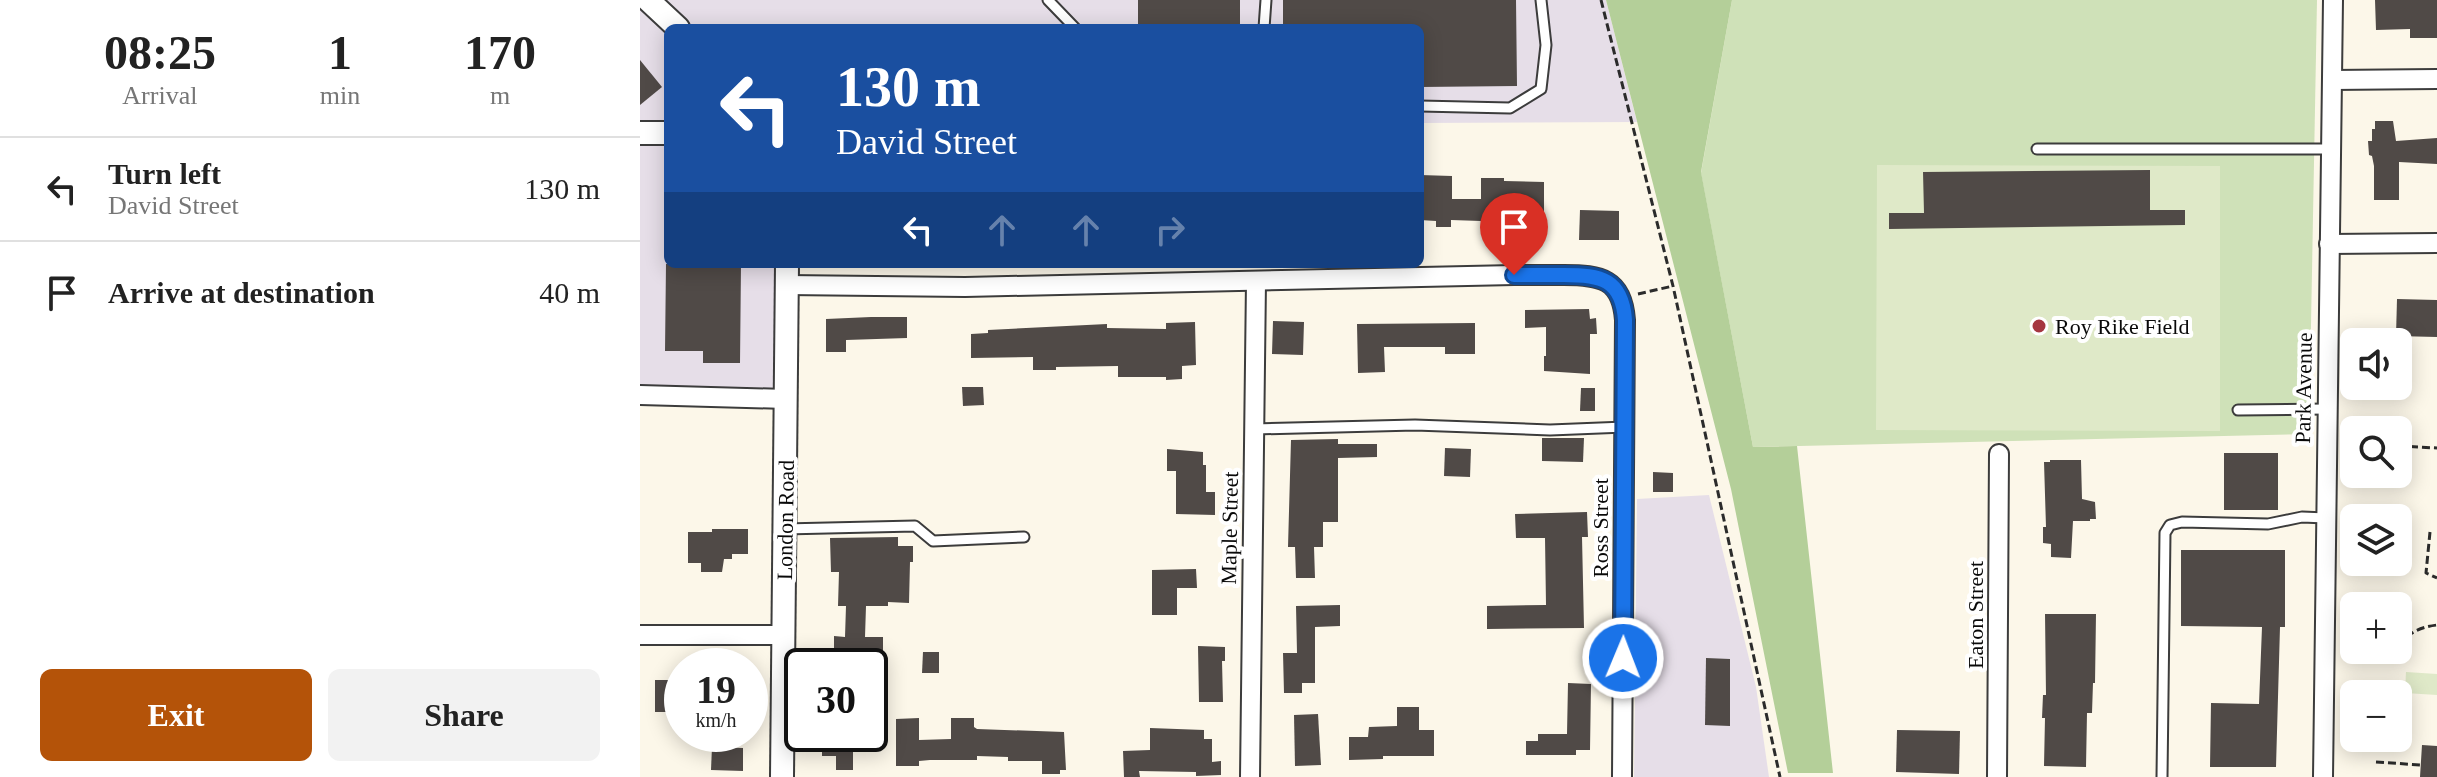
<!DOCTYPE html>
<html lang="en">
<head>
<meta charset="utf-8">
<style>
  :root { --surface:#fff; --page:#f2f2f2; --text:#222; --muted:#767676; --line:#e0e0e0; --accent:#b45309 }
  body { margin:0; font-family:"Times New Roman",serif; background:var(--page); color:var(--text); height:100vh; display:flex; flex-direction:column; font-size:30px; white-space:nowrap }
  * { box-sizing:border-box; margin:0 }
  p { font-size:26px; color:var(--muted) }
  .icon { flex:none; width:44px; height:44px; fill:none; stroke:currentColor; stroke-width:2; stroke-linecap:round; stroke-linejoin:round }
  .map { position:relative; flex:1; overflow:hidden }
  .drawer { display:flex; flex-direction:column; background:var(--surface); width:640px }
  .drawer>* { flex:none }
  .top-card { position:absolute; left:24px; top:24px; width:760px; height:244px; border-radius:12px; box-shadow:0 4px 20px #0003; background:#1a4fa0; color:#fff; overflow:hidden }
  .buttons { position:absolute; left:1700px; top:328px; display:grid; gap:16px }
  .buttons a { display:grid; place-items:center; width:72px; height:72px; border-radius:12px; background:var(--surface); box-shadow:0 4px 20px #0003; font-size:40px }
  .speed { position:absolute; left:24px; top:648px; display:flex; gap:16px; font-size:40px; font-weight:700; text-align:center }
  .speed>* { display:grid; place-content:center; width:104px; height:104px; border-radius:50%; background:var(--surface); box-shadow:0 4px 20px #0003; line-height:1 }
  .speed small { font-size:20px; font-weight:400 }
  .speed .limit { border:4px solid #111; border-radius:12px; background:#fff; color:#111 }
  .pin { position:absolute; display:grid; place-items:center; width:68px; height:68px; color:#fff; margin:-82px -34px; border-radius:50% 50% 50% 0; rotate:-45deg; box-shadow:0 0 8px #0007 }
  .pin .icon { rotate:45deg }
  .me { position:absolute; width:88px; margin:-44px; rotate:1deg; stroke-linejoin:round; filter:drop-shadow(0 0 6px #0008) }
  .turn { display:flex; align-items:center; gap:28px; height:168px; padding:0 40px; font-size:36px }
  .turn .icon { width:104px; height:104px; stroke-width:2.5 }
  .turn b { display:block; font-size:56px; line-height:68px }
  .lanes { display:flex; align-items:center; height:76px; padding:0 40px; background:#0003; justify-content:center; gap:40px; direction:ltr }
  .lanes .off { opacity:.35 }
  .eta { display:flex; justify-content:space-evenly; align-items:center; height:136px; text-align:center }
  .eta b { font-size:48px; font-weight:800; line-height:56px }
  .button { display:flex; gap:16px; margin-top:auto; padding:16px 40px }
  .button a { flex:1; height:92px; border-radius:12px; background:var(--accent); color:#fff; font-size:32px; font-weight:800; line-height:92px; text-align:center }
  .button a+a { background:var(--page); color:var(--text) }
  ul { padding:0; list-style:none }
  li { display:flex; align-items:center; gap:24px; height:104px; padding:0 40px; border-top:2px solid var(--line) }
  li div { flex:1 }
  li b { display:block; font-size:30px }
  li em { font-style:normal }
  main { display:flex; flex:1; min-height:0 }
  .map>svg:first-child { display:block }
  .industrial { fill:#e6dee8 }
  .green { fill:#cfe1b8 }
  .forest { fill:#b4cf99 }
  .pitch { fill:#dfe9c8 }
  .building { fill:#504a47 }
  .lines { fill:none; stroke-linecap:round; stroke-linejoin:round }
  .service-casing { stroke:#3c3c3c; stroke-width:13 }
  .minor-casing { stroke:#3c3c3c; stroke-width:22 }
  .tertiary-casing { stroke:#3c3c3c; stroke-width:26 }
  .path { stroke:#2b2b2b; stroke-width:3; stroke-dasharray:8 4; stroke-linecap:butt }
  .service { stroke:#fff; stroke-width:9 }
  .minor { stroke:#fff; stroke-width:18 }
  .tertiary { stroke:#fff; stroke-width:22 }
  .route-casing { stroke:#114b97; stroke-width:20 }
  .route { stroke:#1a73e8; stroke-width:14 }
  .poi-dot { fill:#a53640; stroke:#fff; stroke-width:3 }
  .labels { text-anchor:middle; stroke-width:8; stroke-linejoin:round; paint-order:stroke }
  .poi-label { font-size:22px; fill:#090909; stroke:#fff; text-anchor:start }
  .street-label { font-size:22px; fill:#090909; stroke:#fff }
</style>
</head>
<body>
<main>
<section class="drawer">
<div class="eta">
<div><b>08:25</b><p>Arrival</p></div>
<div><b>1</b><p>min</p></div>
<div><b>170</b><p>m</p></div>
</div>
<ul>
<li><svg class="icon" aria-label="left" viewBox="0 0 24 24"><path d="M17 20v-9H6M10 6l-5 5 5 5"/></svg><div><b>Turn left</b><p>David Street</p></div><em>130 m</em></li>
<li><svg class="icon" aria-label="arrive" viewBox="0 0 24 24"><path d="M6 21V4h12l-3 4 3 4H6"/></svg><div><b>Arrive at destination</b></div><em>40 m</em></li>
</ul>
<div class="button"><a>Exit</a><a>Share</a></div>
</section>
<div class="map">
<svg width="1797" height="777" viewBox="0 0 1797 777">
  <rect width="100%" height="100%" fill="#fcf7e9"/>
  <!-- industrial -->
  <g class="industrial">
    <path d="M0,0H966L997,122L780,123V28H28V264H137V390L0,387Z"/>
    <path d="M1069,495L1116,687L1129,777H994L997,499Z"/>
  </g>
  <!-- green -->
  <path class="green" d="M1092,0H1677L1669,434L1113,447L1061,173Z"/>
  <!-- forest -->
  <path class="forest" d="M966,0H1092L1061,172L1113,447L1157,446L1193,773H1148L1091,489Z"/>
  <!-- pitch -->
  <g class="pitch">
    <path d="M1237,165L1580,166V431L1236,430Z"/>
    <path d="M1766,672L1797,674V695L1765,693Z"/>
  </g>
  <!-- building -->
  <g class="building">
    <rect x="498" y="0" width="102" height="28"/>
    <path d="M643,0H876L877,86L780,87V28H643Z"/>
    <path d="M1735,0H1797V38H1770V29L1736,30Z"/>
    <path d="M0,60L22,87L0,105Z"/>
    <path d="M1735,121H1753L1756,141L1797,138V164L1759,162V200H1734V166L1732,156L1729,155L1728,141H1732V129H1735Z"/>
    <path d="M1510,170V210H1545V225L1249,229V213H1284L1283,172Z"/>
    <path d="M780,175L812,176V199H841V178H864V181L904,182V224H894V230H877V226H841V221L811,220V227H796V221L780,220Z"/>
    <path d="M940,210L979,211V240H939Z"/>
    <path d="M26,264H101L100,363H63V351H25Z"/>
    <path d="M1757,299L1797,300V337L1756,336Z"/>
    <path d="M949,309L950,319L956,318L957,334H950V374L904,371V356H906V327L885,328V310Z"/>
    <path d="M231,317H267V338L206,340V352H186V319Z"/>
    <path d="M633,321L664,322L663,355L632,354Z"/>
    <path d="M555,322L556,365L542,366V379L526,380V377H478V366L416,367V370H393V357L331,358V334L348,333V330L467,324V328L526,329V323Z"/>
    <path d="M835,323V354H805V347H744L745,372L718,373L717,324Z"/>
    <path d="M322,387H343L344,405L323,406Z"/>
    <path d="M941,388H955V411H940Z"/>
    <path d="M902,438H944L943,462L902,461Z"/>
    <path d="M698,439V444H737V457L698,458V522H683V547H674L675,578H656L655,547H648L651,440Z"/>
    <path d="M805,448L831,449L830,477L804,476Z"/>
    <path d="M527,449L563,452V465H566V492H575V515L536,514V471H527Z"/>
    <rect x="1584" y="453" width="54" height="57"/>
    <path d="M1410,460H1441L1442,499L1455,502L1456,519H1450V521H1433L1431,558L1411,557V544L1403,543V527H1406L1404,462H1410Z"/>
    <path d="M1013,472L1033,473V492H1013Z"/>
    <path d="M947,512L948,537H942L944,628L847,629V606L906,605L905,538H876L875,514Z"/>
    <path d="M72,529H108V554H92V559H84L82,572H61V563H48V532H72Z"/>
    <path d="M258,537V546H273V562H270L269,603L248,602V606H226L225,637H243V661H222V666H202V661H194V636L205,637L206,606H198L199,572H191L190,538Z"/>
    <path d="M1541,550H1645V627H1640L1636,767H1570L1571,703L1619,704L1622,627L1541,626Z"/>
    <path d="M556,569L557,588H537V615H512V570Z"/>
    <path d="M700,605V626L675,627V683H662V693H644L643,653H657L656,606Z"/>
    <path d="M1405,614H1456L1455,683H1453L1452,713H1447L1446,767L1404,766L1405,718H1402L1403,695H1406Z"/>
    <path d="M558,646L585,647V661H582L583,702H559Z"/>
    <path d="M283,652H299V673H282Z"/>
    <path d="M1066,658L1090,659V726L1065,725Z"/>
    <rect x="15" y="680" width="27" height="32"/>
    <path d="M928,683L951,684L950,750H936V755H886V741H898V734H927Z"/>
    <path d="M757,707H779V730H794V756H743V759L709,760V737H728L729,727L757,726Z"/>
    <path d="M678,714L681,765L655,766L654,715Z"/>
    <path d="M279,718V740L311,739V718H334V727L337,729L424,732L426,770H420V774H402V761H368V757L337,756V760H290L279,761V766H256V719Z"/>
    <path d="M510,728L564,730V739H572V762L581,761V775L556,776V772L499,771L500,777H484L483,751L510,750Z"/>
    <path d="M1257,730L1320,731L1319,774L1256,772Z"/>
    <path d="M213,739V770H196V756H182V740Z"/>
    <path d="M1782,745L1797,746V777H1780Z"/>
    <path d="M72,747L103,748V771L71,770Z"/>
  </g>
  <g class="lines">
    <!-- service casing -->
    <g class="service-casing">
      <g id="service">
        <path d="M408,0L435,28"/>
        <path d="M624,28L626,0"/>
        <path d="M780,106L870,108L901,89L906,45L901,0"/>
        <path d="M1397,149H1690"/>
        <path d="M1598,410L1686,409"/>
        <path d="M615,429L775,425L910,430L985,427"/>
        <path d="M144,529L275,526L293,541L384,537"/>
        <path d="M1522,777L1525,533L1530,525L1542,522L1628,524L1662,517L1686,518"/>
      </g>
    </g>
    <!-- minor casing -->
    <g class="minor-casing">
      <g id="minor">
        <path d="M1692,80L1797,79"/>
        <path d="M1689,244L1797,243"/>
        <path d="M147,285L325,287L874,275C891,275 908,275 924,275C961,275 982,279 985,320L982,777"/>
        <path d="M0,395L146,399"/>
        <path d="M0,635H143"/>
        <path d="M610,777L616,281"/>
        <path d="M1357,777L1359,454"/>
        <path d="M1683,777L1693,0"/>
      </g>
    </g>
    <!-- tertiary casing -->
    <g class="tertiary-casing">
      <g id="tertiary">
        <path d="M8,0L38,28"/>
        <path d="M0,133H28"/>
        <path d="M142,777L147,264"/>
      </g>
    </g>
    <!-- path -->
    <g class="path">
      <path d="M961,0L1033,286L1140,777"/>
      <path d="M998,294L1033,286"/>
      <path d="M1758,446L1797,448"/>
      <path d="M1790,532L1786,573L1797,578"/>
      <path d="M1758,645C1769,633 1780,627 1797,625"/>
      <path d="M1741,650L1751,655L1754,650"/>
      <path d="M1736,762L1781,765"/>
    </g>
    <!-- service -->
    <use href="#service" class="service"/>
    <!-- minor -->
    <use href="#minor" class="minor"/>
    <!-- tertiary -->
    <use href="#tertiary" class="tertiary"/>
  </g>
  <g class="lines">
    <!-- route casing -->
    <g class="route-casing">
      <path id="route" d="M874,275C891,275 908,275 924,275C961,275 982,279 985,320L983,658"/>
    </g>
    <!-- route -->
    <use href="#route" class="route"/>
  </g>
  <!-- markers -->
  <circle class="poi-dot" cx="1399" cy="326" r="8"/>
  <g class="labels">
    <!-- poi labels -->
    <g class="poi-label">
      <text x="1415" y="334">Roy Rike Field</text>
    </g>
    <!-- street labels -->
    <g class="street-label">
      <text transform="translate(1663 388) rotate(-89)" y="8">Park Avenue</text>
      <text transform="translate(145 520) rotate(-89)" y="8">London Road</text>
      <text transform="translate(589 528) rotate(-89)" y="8">Maple Street</text>
      <text transform="translate(960 528) rotate(-90)" y="8">Ross Street</text>
      <text transform="translate(1335 615) rotate(-90)" y="8">Eaton Street</text>
    </g>
  </g>
</svg>
<div class="buttons">
<a><svg class="icon" aria-label="sound" viewBox="0 0 24 24"><path d="M4 9h4l5-4v14l-5-4H4zM17 9q2 3 0 6"/></svg></a>
<a><svg class="icon" aria-label="search" viewBox="0 0 24 24"><circle cx="10" cy="10" r="6"/><path d="M15 15l6 6"/></svg></a>
<a><svg class="icon" aria-label="layers" viewBox="0 0 24 24"><path d="M12 4l9 5-9 5-9-5zM3 14l9 5 9-5"/></svg></a>
<a>+</a>
<a>−</a>
</div>
<div class="speed"><div>19<small>km/h</small></div><div class="limit">30</div></div>
<div class="pin" style="left:874px;top:275px;background:#d93025"><svg class="icon" aria-label="arrive" viewBox="0 0 24 24"><path d="M6 21V4h12l-3 4 3 4H6"/></svg></div>
<svg class="me" style="left:983px;top:658px" viewBox="-20 -20 40 40"><circle r="17" fill="#1a73e8" stroke="#fff" stroke-width="3"/><path d="M0-11L8 9 0 5-8 9z" fill="#fff"/></svg>
<div class="top-card">
<div class="turn"><svg class="icon" aria-label="left" viewBox="0 0 24 24"><path d="M17 20v-9H6M10 6l-5 5 5 5"/></svg><div><b>130 m</b>David Street</div></div>
<div class="lanes"><svg class="icon" aria-label="left" viewBox="0 0 24 24"><path d="M17 20v-9H6M10 6l-5 5 5 5"/></svg><svg class="icon off" aria-label="ahead" viewBox="0 0 24 24"><path d="M12 20V5M6 11l6-6 6 6"/></svg><svg class="icon off" aria-label="ahead" viewBox="0 0 24 24"><path d="M12 20V5M6 11l6-6 6 6"/></svg><svg class="icon off" aria-label="right" viewBox="0 0 24 24"><path d="M7 20v-9h11M14 6l5 5-5 5"/></svg></div>
</div>
</div>
</main>
</body>
</html>
